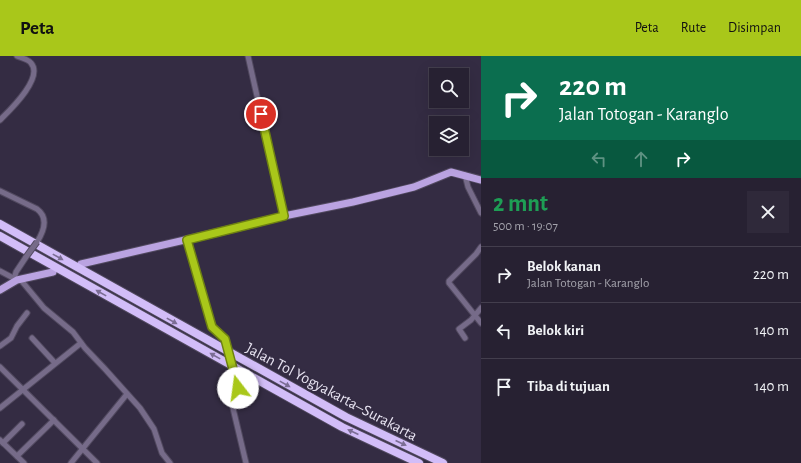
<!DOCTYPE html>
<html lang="id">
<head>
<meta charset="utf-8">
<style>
  :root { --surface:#272132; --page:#2f293a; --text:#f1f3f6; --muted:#a4a3ac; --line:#433e4d; --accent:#a9c71a }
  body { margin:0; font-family:"Alegreya Sans",sans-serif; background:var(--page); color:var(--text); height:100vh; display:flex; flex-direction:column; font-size:15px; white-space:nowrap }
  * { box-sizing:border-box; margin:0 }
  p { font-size:13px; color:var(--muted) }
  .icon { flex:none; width:22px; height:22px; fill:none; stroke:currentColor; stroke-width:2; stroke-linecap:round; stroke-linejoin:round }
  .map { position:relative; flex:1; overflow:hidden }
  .drawer { display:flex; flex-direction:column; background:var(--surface); width:320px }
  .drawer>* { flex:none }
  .guide { background:#0b6e4f; color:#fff; overflow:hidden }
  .controls { position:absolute; left:429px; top:12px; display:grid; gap:8px }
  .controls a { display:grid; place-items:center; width:40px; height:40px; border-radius:0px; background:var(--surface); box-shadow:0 4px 16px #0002,0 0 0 1px var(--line); font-size:20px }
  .pin { position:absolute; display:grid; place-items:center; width:34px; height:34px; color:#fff; margin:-17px; border:2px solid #fff; border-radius:50%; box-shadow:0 1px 4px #0007 }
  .me { position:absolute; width:44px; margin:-22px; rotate:345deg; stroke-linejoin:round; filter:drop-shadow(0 0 3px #0008) }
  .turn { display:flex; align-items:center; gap:14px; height:84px; padding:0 12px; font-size:18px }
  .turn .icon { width:52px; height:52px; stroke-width:2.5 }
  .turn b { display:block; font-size:28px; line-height:34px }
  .lanes { display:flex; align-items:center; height:38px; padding:0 12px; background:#0003; justify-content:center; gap:20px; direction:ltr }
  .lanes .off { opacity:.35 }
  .round { display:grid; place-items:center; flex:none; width:42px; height:42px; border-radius:0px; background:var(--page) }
  .overview { display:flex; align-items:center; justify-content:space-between; height:68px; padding:0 12px }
  h1 { font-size:24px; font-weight:700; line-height:30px; color:#1e9e55 }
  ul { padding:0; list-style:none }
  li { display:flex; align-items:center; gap:12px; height:56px; padding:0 12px; border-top:1px solid var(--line) }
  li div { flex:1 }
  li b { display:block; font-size:15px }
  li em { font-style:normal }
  header { display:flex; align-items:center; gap:24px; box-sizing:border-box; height:56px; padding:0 20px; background:var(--accent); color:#111 }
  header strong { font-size:19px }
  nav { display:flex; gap:22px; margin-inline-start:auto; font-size:14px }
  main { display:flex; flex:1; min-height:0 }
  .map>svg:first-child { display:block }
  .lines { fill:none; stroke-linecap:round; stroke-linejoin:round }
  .minor-casing { stroke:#51495f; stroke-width:7 }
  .major-casing { stroke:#51495f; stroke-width:9 }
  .highway-casing { stroke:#51495f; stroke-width:10 }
  .minor { stroke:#766b89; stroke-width:5 }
  .major { stroke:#baa3e1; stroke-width:7 }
  .highway { stroke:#d2bdf8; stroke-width:8 }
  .minor-bridge-casing { stroke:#51495f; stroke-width:7; stroke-linecap:butt }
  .minor-bridge { stroke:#766b89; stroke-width:5 }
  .oneway { fill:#7b6d94 }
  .route-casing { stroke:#6e8111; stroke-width:10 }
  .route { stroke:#a9c71a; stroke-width:7 }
  .labels { text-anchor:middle; stroke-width:4; stroke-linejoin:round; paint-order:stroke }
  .street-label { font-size:16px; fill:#e7e3f1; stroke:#342c43 }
</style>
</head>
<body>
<header>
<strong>Peta</strong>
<nav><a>Peta</a><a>Rute</a><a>Disimpan</a></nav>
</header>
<main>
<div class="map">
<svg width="481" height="407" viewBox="0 0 481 407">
  <rect width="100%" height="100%" fill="#342c43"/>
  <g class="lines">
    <!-- minor casing -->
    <g class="minor-casing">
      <g id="minor">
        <path d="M248,0L284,160"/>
        <path d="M0,64C10,54 44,22 31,7C28,3 21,2 17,0"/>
        <path d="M465,119L468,131L481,157"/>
        <path d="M0,135L37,153C49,162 44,175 37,186"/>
        <path d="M187,184L212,271L225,283"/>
        <path d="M481,191L476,198L449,225V227L481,267"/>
        <path d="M0,215L17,224"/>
        <path d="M14,223L16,216L26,201"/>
        <path d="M20,223L44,252L73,276L85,292L105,313L140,352L154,373L162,397L170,407"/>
        <path d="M32,282L55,307"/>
        <path d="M465,282L459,273L471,264L481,252"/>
        <path d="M0,290L11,282L17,270L27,257"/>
        <path d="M0,311L97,407"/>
        <path d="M238,332L232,348L246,407"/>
        <path d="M0,352L81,287"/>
        <path d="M0,384L24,407"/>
        <path d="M3,387L22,368"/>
        <path d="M17,400L54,364"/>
        <path d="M71,407L127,338"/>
      </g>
    </g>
    <!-- major casing -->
    <g class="major-casing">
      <g id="major">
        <path d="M81,208L215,177L284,160L353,146L414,131L451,116L481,124"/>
        <path d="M0,234L17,224L53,216"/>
      </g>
    </g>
    <!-- highway casing -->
    <g class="highway-casing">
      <g id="highway">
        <path d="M0,168L346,361L443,407"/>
        <path d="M0,180L342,371L419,407"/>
      </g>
    </g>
    <!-- minor -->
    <use href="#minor" class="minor"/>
    <!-- major -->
    <use href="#major" class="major"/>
    <!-- highway -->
    <use href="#highway" class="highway"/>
    <!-- minor-bridge casing -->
    <g class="minor-bridge-casing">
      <g id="minor-bridge">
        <path d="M26,201L37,186"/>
        <path d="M225,283L238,332"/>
      </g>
    </g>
    <!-- minor-bridge -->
    <use href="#minor-bridge" class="minor-bridge"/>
  </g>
  <!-- one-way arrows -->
  <defs><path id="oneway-solid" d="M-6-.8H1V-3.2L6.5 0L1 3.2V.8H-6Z"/></defs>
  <g class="oneway">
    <use href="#oneway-solid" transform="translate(58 201) rotate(29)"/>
    <use href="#oneway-solid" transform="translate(101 237) rotate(-151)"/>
    <use href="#oneway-solid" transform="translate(172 265) rotate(29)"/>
    <use href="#oneway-solid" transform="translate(215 300) rotate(-151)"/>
    <use href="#oneway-solid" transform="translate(285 328) rotate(29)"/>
    <use href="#oneway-solid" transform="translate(353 376) rotate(-155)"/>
    <use href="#oneway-solid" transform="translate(401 387) rotate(25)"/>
  </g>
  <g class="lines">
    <!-- route casing -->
    <g class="route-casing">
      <path id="route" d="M238,332L225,283L212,271L187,184L284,160L261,58"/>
    </g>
    <!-- route -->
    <use href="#route" class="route"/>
  </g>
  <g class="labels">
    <!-- street labels -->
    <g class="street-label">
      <text transform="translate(332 335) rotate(28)" y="6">Jalan Tol Yogyakarta–Surakarta</text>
    </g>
  </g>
</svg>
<div class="controls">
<a><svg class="icon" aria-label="search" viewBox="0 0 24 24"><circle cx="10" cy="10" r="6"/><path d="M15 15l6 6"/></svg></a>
<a><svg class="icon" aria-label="layers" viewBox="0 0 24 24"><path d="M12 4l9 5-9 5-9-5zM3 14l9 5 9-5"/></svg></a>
</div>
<div class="pin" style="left:261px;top:58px;background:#d93025"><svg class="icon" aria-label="arrive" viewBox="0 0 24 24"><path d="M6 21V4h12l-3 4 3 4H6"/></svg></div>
<svg class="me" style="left:238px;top:332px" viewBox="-20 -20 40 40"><circle r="19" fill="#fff"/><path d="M0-13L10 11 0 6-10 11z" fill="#a9c71a"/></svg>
</div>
<section class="drawer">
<div class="guide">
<div class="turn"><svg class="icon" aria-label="right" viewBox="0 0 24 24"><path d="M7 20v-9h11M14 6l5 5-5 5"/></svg><div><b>220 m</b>Jalan Totogan - Karanglo</div></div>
<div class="lanes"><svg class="icon off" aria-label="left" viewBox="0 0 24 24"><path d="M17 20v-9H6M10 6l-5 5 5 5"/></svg><svg class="icon off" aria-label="ahead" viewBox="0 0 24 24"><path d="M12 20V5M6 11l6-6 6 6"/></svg><svg class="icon" aria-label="right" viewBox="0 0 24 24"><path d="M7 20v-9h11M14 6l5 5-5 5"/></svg></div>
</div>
<div class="overview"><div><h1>2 mnt</h1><p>500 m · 19:07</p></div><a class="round"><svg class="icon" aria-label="close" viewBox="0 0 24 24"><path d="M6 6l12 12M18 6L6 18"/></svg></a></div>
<ul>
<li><svg class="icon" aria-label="right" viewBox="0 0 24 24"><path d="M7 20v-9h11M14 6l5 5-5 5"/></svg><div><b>Belok kanan</b><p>Jalan Totogan - Karanglo</p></div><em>220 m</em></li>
<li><svg class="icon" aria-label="left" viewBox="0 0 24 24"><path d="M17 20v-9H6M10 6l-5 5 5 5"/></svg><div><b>Belok kiri</b></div><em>140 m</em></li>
<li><svg class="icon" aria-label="arrive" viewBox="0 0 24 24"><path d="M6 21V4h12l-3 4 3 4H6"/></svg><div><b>Tiba di tujuan</b></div><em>140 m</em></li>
</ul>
</section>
</main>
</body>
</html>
